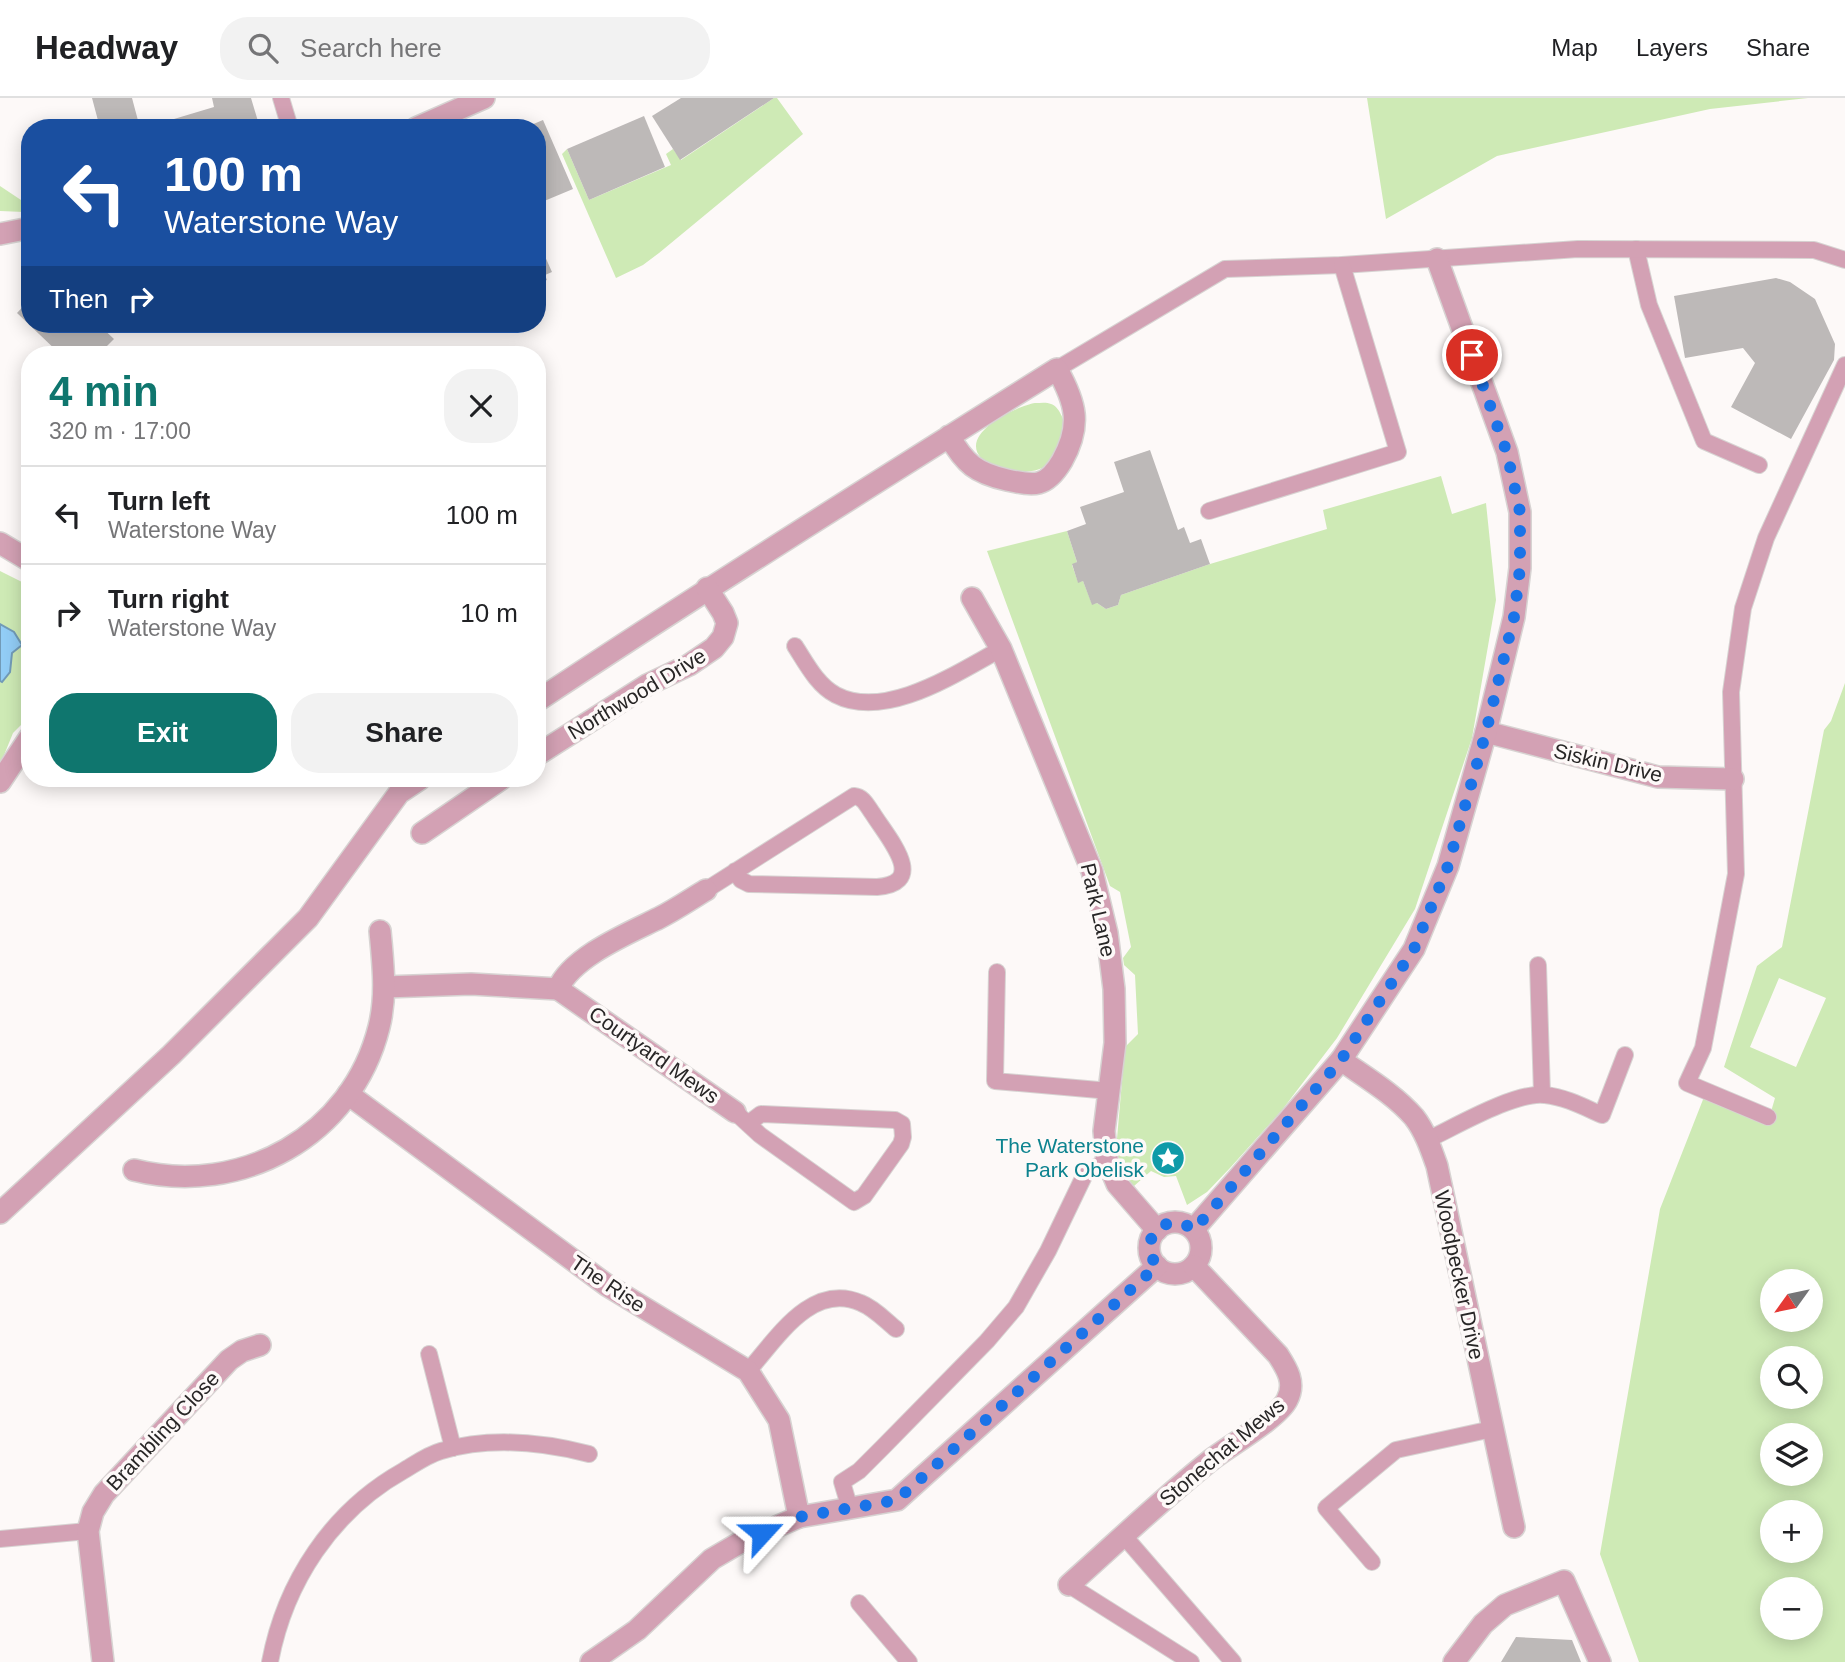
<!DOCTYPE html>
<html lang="en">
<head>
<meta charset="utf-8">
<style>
  :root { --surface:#fff; --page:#f2f2f2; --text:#202124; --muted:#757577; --line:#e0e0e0; --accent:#0f766e }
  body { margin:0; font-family:Arial,sans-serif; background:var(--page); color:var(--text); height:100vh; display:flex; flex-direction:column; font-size:26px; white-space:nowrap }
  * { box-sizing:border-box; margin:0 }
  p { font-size:23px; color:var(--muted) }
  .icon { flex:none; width:38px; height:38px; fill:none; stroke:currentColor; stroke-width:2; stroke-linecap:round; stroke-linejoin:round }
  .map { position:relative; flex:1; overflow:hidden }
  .details { position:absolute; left:21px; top:248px; width:525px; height:441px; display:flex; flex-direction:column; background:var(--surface); border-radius:28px; box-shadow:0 4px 18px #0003 }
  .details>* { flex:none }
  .hud { position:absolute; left:21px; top:21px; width:525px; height:214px; border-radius:28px; box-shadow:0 4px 18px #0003; background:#1a4fa0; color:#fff; overflow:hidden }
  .needle { width:46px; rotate:237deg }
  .buttons { position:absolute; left:1760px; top:1171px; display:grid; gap:14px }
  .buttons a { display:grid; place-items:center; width:63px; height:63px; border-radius:50%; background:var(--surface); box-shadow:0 4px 18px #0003; font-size:35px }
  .pin { position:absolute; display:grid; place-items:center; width:60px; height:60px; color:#fff; margin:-30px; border:4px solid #fff; border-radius:50%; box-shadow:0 2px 7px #0007 }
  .me { position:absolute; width:77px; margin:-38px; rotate:66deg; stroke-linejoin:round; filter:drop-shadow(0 0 5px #0008) }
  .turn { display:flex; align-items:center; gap:24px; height:147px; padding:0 28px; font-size:32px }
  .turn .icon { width:91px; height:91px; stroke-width:2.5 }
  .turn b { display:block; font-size:49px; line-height:60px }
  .then { display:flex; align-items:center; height:66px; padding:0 28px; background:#0003; gap:14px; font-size:26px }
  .round { display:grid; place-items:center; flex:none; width:74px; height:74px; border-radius:28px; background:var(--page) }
  .summary { display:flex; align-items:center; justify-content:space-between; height:119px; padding:0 28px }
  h1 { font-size:42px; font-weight:600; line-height:52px; color:var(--accent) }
  .primary-button { display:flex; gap:14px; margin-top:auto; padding:14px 28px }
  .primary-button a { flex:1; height:80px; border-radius:28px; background:var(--accent); color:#fff; font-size:28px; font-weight:600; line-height:80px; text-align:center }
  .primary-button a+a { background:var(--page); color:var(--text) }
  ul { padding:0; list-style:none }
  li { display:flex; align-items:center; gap:21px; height:98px; padding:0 28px; border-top:2px solid var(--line) }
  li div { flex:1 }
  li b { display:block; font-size:26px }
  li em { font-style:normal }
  header { display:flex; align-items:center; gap:42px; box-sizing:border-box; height:98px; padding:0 35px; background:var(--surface); border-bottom:2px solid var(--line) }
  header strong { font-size:33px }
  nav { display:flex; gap:38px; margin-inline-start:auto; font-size:24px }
  .search { width:490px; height:63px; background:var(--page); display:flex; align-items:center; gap:18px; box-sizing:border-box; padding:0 24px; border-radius:28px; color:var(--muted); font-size:26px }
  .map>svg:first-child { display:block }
  .green { fill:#ceeab5; fill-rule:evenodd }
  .water { fill:#92cdf6; stroke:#729bb8; stroke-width:2 }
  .building { fill:#bdb9b8 }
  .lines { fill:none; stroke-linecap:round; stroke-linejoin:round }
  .service-casing { stroke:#d7d3d2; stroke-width:18 }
  .minor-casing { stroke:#d7d3d2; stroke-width:24 }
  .service { stroke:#d3a1b4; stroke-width:16 }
  .minor { stroke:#d3a1b4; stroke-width:21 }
  .route { stroke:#1a73e8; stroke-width:12; stroke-dasharray:0 21.6 }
  .labels { text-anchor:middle; stroke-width:7; stroke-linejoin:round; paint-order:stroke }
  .street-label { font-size:21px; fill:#282626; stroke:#fdf9f8 }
  .culture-label { font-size:21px; fill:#0d838f; stroke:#fdf9f8; text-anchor:end }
</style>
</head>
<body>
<header>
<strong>Headway</strong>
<div class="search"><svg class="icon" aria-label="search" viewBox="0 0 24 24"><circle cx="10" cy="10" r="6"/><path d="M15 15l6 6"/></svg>Search here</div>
<nav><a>Map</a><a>Layers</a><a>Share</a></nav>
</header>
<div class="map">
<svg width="1845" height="1564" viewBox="0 0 1845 1564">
  <rect width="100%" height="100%" fill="#fdf9f8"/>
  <!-- green -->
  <g class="green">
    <path d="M774,0H777L803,36L659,155L643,167L616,180L562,56L567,51L589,102L671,67L666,56L673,51L681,62Z"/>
    <path d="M1367,0H1808L1710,11L1497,58L1386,121Z"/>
    <path d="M0,88L21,102L24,114L0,113Z"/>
    <path d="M1035,305C1040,305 1047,304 1051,306C1059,308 1066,325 1065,333C1065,340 1050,366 1044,369C1032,376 1014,374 1002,369C996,367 987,366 982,361C957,336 1017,308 1035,305Z"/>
    <path d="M1441,378L1452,416L1486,405L1496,502L1472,640L1415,811L1337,940L1282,1012L1230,1070L1207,1094L1187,1107L1176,1078L1164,1079L1151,1073L1134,1088L1124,1078L1116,1052L1125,949L1138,936L1135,877L1124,867L1123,860L1131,849L1120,794L1110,788L987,453L1067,433L1077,464L1072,467L1078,484L1083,483L1092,506L1097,505L1106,511L1118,507L1121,497L1210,466L1327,431L1323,412Z"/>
    <path d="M0,473L30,488V618L13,635L0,667Z"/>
    <path d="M1845,585V1564H1639L1600,1456L1660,1111L1704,999L1768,1024L1775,1000L1724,969L1757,868L1782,849L1824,632L1831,623ZM1779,880L1826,900L1796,969L1750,949ZM1773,1183H1811V1222H1773ZM1773,1260H1811V1298H1773ZM1773,1337H1811V1376H1773ZM1773,1414H1811V1452H1773ZM1773,1491H1811V1530H1773Z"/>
  </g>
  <!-- water -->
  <path class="water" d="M0,526L14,534L22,547L12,555L10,574L2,584L0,583Z"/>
  <!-- building -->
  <g class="building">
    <path d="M92,0H132L140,30H100Z"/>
    <path d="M212,0H251L260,30H144L214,9Z"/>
    <path d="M681,0H774L680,62L652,18Z"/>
    <path d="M644,18L665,69L589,102L567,51Z"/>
    <path d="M543,22L573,91L537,106V30H524Z"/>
    <path d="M539,145L552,174L545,177L547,182L537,186V146Z"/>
    <path d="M1776,180L1790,184L1815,201L1835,246L1834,262L1791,341L1731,309L1755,265L1743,250L1685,260L1674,198Z"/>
    <path d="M30,201V226H98L114,241L98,257H82L79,254L76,257H61L17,215Z"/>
    <path d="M1150,352L1178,432L1184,429L1190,445L1201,441L1210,466L1121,497L1118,507L1106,511L1097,505L1092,507L1083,483L1078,485L1072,466L1077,464L1067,433L1086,426L1080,409L1124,394L1114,364Z"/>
    <path d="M1516,1539L1572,1542L1581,1564H1501Z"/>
  </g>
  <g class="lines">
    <!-- service casing -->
    <g class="service-casing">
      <g id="service">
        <path d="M281,0L290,30"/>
        <path d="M1636,151L1649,207L1704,343L1759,367"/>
        <path d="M1057,271L1225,171L1342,167L1578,151L1814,152L1845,162"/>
        <path d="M1209,413L1398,354L1342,167"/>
        <path d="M795,548C806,565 817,587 836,597C886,623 958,574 1001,551"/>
        <path d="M706,792L854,698C864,699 867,708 873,716C888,740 929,785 877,789L749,786L741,782L735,773"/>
        <path d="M1538,867L1542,996"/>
        <path d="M997,874L995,983L1110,993"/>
        <path d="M735,1014L760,1037L854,1104L864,1098L901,1046L903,1039L902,1026L895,1022L761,1016L749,1025"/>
        <path d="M1768,1019L1687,985L1703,950L1736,776L1731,594L1743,510L1766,440L1845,267"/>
        <path d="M1427,1042C1455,1029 1516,993 1545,997C1565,999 1584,1009 1602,1017L1625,957"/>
        <path d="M429,1256L453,1350"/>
        <path d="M748,1273C776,1242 811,1183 861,1205C874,1210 885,1222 896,1231"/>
        <path d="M850,1411L842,1384L859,1373L883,1349L987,1243L1016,1209L1048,1153L1085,1076L1107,1062"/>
        <path d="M1124,1438L1233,1564"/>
        <path d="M0,1441L88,1433"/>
        <path d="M1372,1464L1326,1410L1396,1352L1492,1331"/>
        <path d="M1069,1487L1191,1564"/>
        <path d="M859,1505L909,1564"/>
        <path d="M270,1564C285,1484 332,1413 403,1373C415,1366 427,1357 441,1353C488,1339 542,1344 589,1356"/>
      </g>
    </g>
    <!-- minor casing -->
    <g class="minor-casing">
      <g id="minor">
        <path d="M416,30L484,0"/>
        <path d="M0,136L30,130"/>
        <path d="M0,445L30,463"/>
        <path d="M972,500L1001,551L1092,773L1107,835L1114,891L1115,945L1104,1033L1107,1062L1117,1086L1157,1132"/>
        <path d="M537,603C709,489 883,380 1057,271C1076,305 1082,327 1062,363C1046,390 1035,388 1007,382C976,375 965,366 949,338"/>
        <path d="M1486,634L1658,679L1733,681"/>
        <path d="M537,657L647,587L689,567L714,550L723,539L727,525L723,515L707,490"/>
        <path d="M0,684L30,639"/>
        <path d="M422,735L501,681"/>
        <path d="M385,889L471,886L558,891C571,859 629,835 659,820C675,812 691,801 706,792"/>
        <path d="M558,891L735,1014"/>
        <path d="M1341,962C1365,979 1394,996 1414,1019C1425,1033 1431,1051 1437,1068L1514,1429"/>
        <path d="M348,996L608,1188L748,1273L779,1322L799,1419"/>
        <path d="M134,1072C241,1099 352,1038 379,929C387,897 383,866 380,833"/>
        <path d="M0,1115L171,957L308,820L399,695L420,681"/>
        <circle cx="1175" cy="1150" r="26"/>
        <path d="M1194,1131L1341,962L1414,851L1448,768L1486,634L1514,519L1520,470V414L1507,354L1437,161"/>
        <path d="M1069,1487C1116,1445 1162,1401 1211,1362C1229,1348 1278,1320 1287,1302C1296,1285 1287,1271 1278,1257L1194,1168"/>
        <path d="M103,1564L88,1433L93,1414L104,1396L229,1262L242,1253L260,1247"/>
        <path d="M591,1564L637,1532L712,1461L741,1444L799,1419L897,1402L1157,1168"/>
        <path d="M1454,1564L1483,1526L1505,1507L1564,1483L1600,1564"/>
      </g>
    </g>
    <!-- service -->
    <use href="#service" class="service"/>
    <!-- minor -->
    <use href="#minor" class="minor"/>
  </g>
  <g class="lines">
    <!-- route -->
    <path class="route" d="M762,1435L799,1419L897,1402L1157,1168C1136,1140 1166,1111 1194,1132L1341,962L1414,851L1448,768L1486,634L1514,519L1520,470V414L1507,355L1472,257"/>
  </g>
  <!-- icons -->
  <defs>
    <g id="sight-disc" transform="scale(1.75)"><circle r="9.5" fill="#0f9aa8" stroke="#fdf9f8"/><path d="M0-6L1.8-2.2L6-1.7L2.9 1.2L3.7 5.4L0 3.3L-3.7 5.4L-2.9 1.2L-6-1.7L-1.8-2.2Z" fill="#fff"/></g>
  </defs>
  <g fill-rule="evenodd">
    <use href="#sight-disc" x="1168" y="1060"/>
  </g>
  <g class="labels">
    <!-- street labels -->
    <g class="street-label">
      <text transform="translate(637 596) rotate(-31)" y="7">Northwood Drive</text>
      <text transform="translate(1608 665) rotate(13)" y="7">Siskin Drive</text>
      <text transform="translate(1098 812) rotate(77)" y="7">Park Lane</text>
      <text transform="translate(654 957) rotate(35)" y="7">Courtyard Mews</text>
      <text transform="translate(1459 1177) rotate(78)" y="7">Woodpecker Drive</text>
      <text transform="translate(608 1186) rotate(34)" y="7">The Rise</text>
      <text transform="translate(163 1333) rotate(-47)" y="7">Brambling Close</text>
      <text transform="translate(1222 1354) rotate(-40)" y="7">Stonechat Mews</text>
    </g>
    <!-- culture labels -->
    <g class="culture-label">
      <text x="1144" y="1055">The Waterstone<tspan x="1144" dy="24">Park Obelisk</tspan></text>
    </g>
  </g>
</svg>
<div class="buttons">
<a><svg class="needle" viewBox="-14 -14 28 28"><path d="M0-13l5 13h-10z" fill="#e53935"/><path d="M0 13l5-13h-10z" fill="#757577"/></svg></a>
<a><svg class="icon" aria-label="search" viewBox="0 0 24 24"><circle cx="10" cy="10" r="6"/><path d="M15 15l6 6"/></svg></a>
<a><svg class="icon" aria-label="layers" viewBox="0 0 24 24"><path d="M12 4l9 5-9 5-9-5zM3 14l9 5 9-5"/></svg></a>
<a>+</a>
<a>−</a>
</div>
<div class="pin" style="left:1472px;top:257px;background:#d93025"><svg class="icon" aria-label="arrive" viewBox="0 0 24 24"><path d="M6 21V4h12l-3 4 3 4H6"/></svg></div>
<svg class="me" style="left:762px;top:1435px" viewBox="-20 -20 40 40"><path d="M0-17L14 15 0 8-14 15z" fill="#1a73e8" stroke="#fff" stroke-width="4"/></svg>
<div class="hud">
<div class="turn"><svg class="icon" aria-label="left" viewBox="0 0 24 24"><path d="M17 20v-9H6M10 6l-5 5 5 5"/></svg><div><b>100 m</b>Waterstone Way</div></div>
<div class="then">Then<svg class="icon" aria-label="right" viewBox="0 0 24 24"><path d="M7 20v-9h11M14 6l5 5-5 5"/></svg></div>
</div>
<section class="details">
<div class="summary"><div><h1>4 min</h1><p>320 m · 17:00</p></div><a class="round"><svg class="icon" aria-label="close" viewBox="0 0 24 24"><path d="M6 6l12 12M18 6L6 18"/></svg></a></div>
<ul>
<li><svg class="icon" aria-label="left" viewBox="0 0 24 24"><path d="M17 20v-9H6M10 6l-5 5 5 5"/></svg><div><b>Turn left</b><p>Waterstone Way</p></div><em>100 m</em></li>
<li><svg class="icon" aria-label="right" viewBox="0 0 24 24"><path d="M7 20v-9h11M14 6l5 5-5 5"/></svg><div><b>Turn right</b><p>Waterstone Way</p></div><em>10 m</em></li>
</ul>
<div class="primary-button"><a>Exit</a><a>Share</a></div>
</section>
</div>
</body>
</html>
